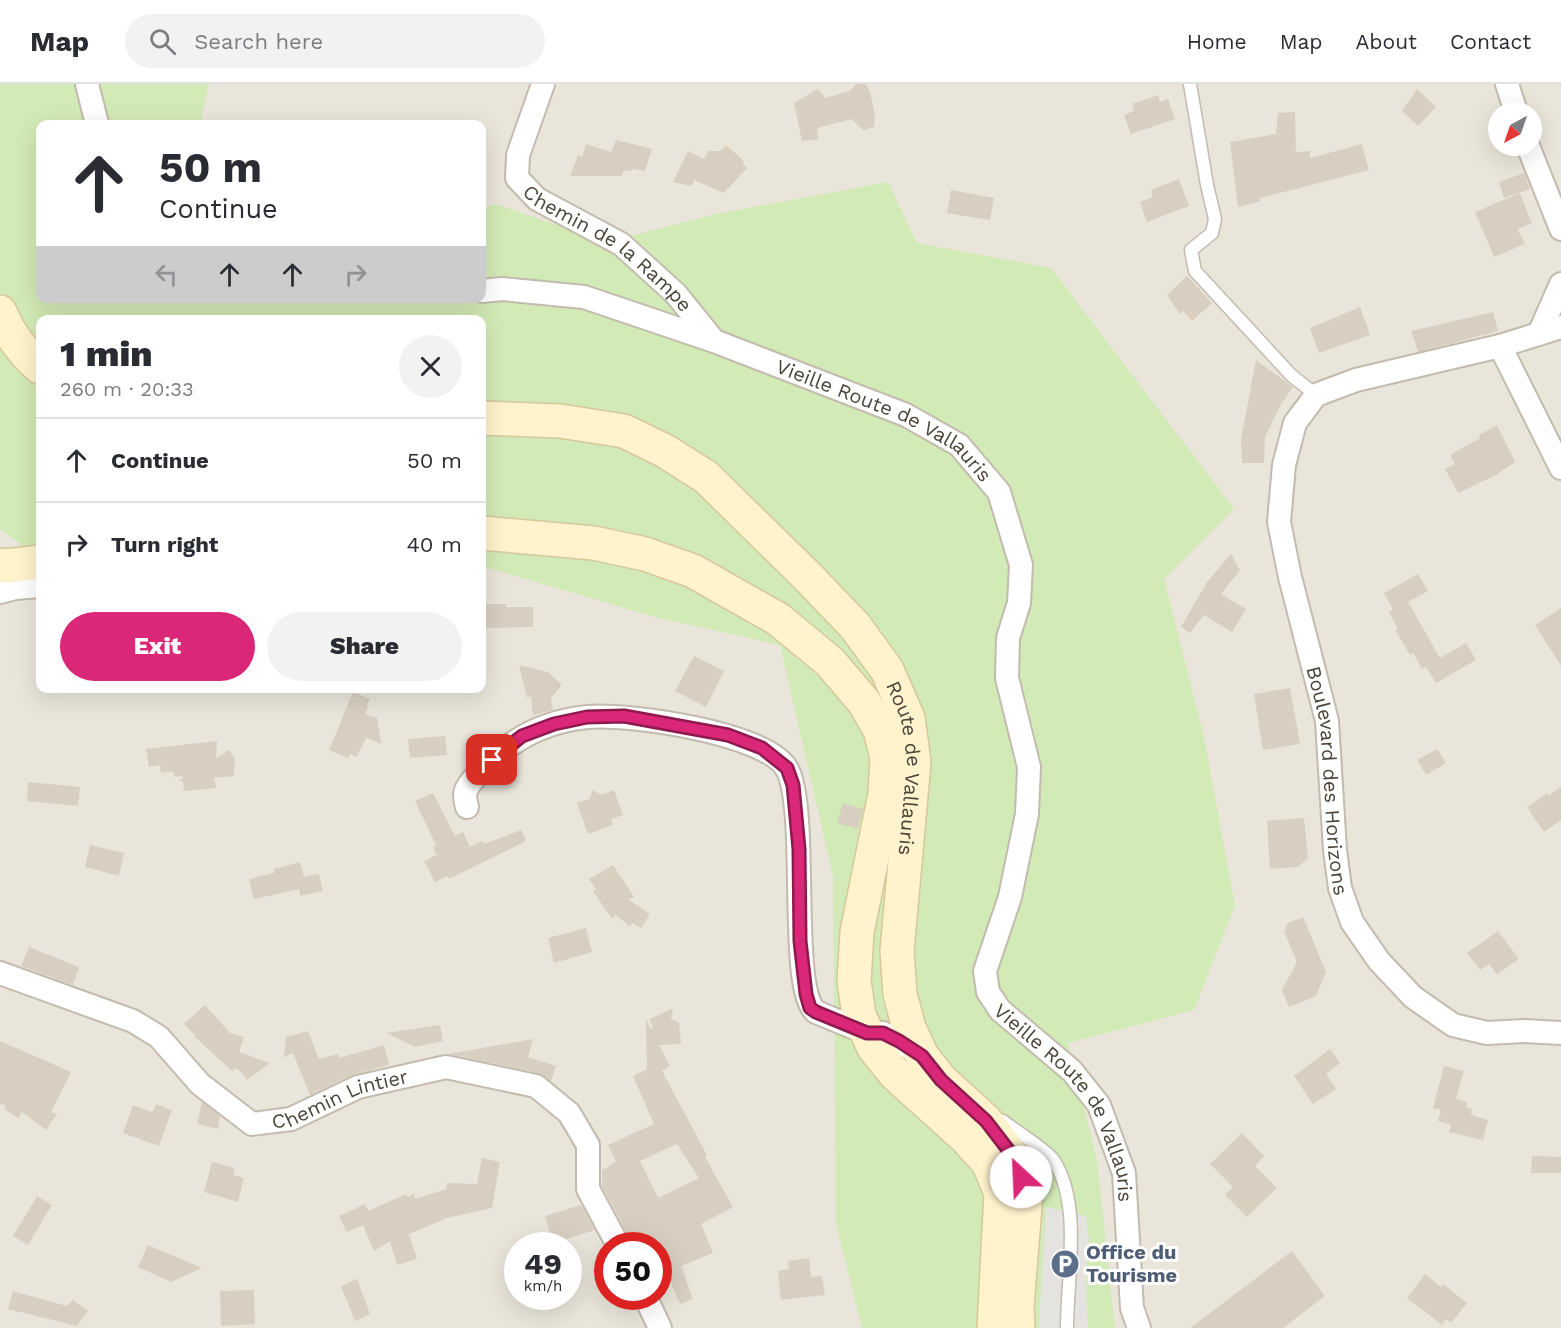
<!DOCTYPE html>
<html lang="en">
<head>
<meta charset="utf-8">
<style>
  :root { --surface:#fff; --page:#f2f2f3; --text:#2b2b33; --muted:#7c7c81; --line:#e1e1e2; --accent:#db2777 }
  body { margin:0; font-family:"Work Sans",sans-serif; background:var(--page); color:var(--text); height:100vh; display:flex; flex-direction:column; font-size:22px; white-space:nowrap }
  * { box-sizing:border-box; margin:0 }
  p { font-size:20px; color:var(--muted) }
  .icon { flex:none; width:33px; height:33px; fill:none; stroke:currentColor; stroke-width:2; stroke-linecap:round; stroke-linejoin:round }
  .map { position:relative; flex:1; overflow:hidden }
  .drawer { position:absolute; left:36px; top:231px; width:450px; height:378px; display:flex; flex-direction:column; background:var(--surface); border-radius:12px; box-shadow:0 6px 24px #0002 }
  .drawer>* { flex:none }
  .top-card { position:absolute; left:36px; top:36px; width:450px; height:183px; border-radius:12px; box-shadow:0 6px 24px #0002; background:#fff; color:var(--text); overflow:hidden }
  .needle { width:39px; rotate:220deg }
  .fabs { position:absolute; left:1488px; top:18px; display:grid; gap:12px }
  .fabs a { display:grid; place-items:center; width:54px; height:54px; border-radius:50%; background:var(--surface); box-shadow:0 6px 24px #0002; font-size:30px }
  .speed { position:absolute; left:504px; top:1148px; display:flex; gap:12px; font-size:30px; font-weight:700; text-align:center }
  .speed>* { display:grid; place-content:center; width:78px; height:78px; border-radius:50%; background:var(--surface); box-shadow:0 6px 24px #0002; line-height:1 }
  .speed small { font-size:15px; font-weight:400 }
  .speed .limit { border:9px solid #d22; background:#fff; color:#111 }
  .pin { position:absolute; display:grid; place-items:center; width:51px; height:51px; color:#fff; margin:-26px; border-radius:12px; box-shadow:0 3px 9px #0006 }
  .me { position:absolute; width:66px; margin:-33px; rotate:335deg; stroke-linejoin:round; filter:drop-shadow(0 0 4px #0008) }
  .turn { display:flex; align-items:center; gap:21px; height:126px; padding:0 24px; font-size:27px }
  .turn .icon { width:78px; height:78px; stroke-width:2.5 }
  .turn b { display:block; font-size:42px; line-height:51px }
  .lanes { display:flex; align-items:center; height:57px; padding:0 24px; background:#0003; justify-content:center; gap:30px; direction:ltr }
  .lanes .off { opacity:.35 }
  .round { display:grid; place-items:center; flex:none; width:63px; height:63px; border-radius:32px; background:var(--page) }
  .summary { display:flex; align-items:center; justify-content:space-between; height:102px; padding:0 24px }
  h1 { font-size:36px; font-weight:800; line-height:45px }
  .button { display:flex; gap:12px; margin-top:auto; padding:12px 24px }
  .button a { flex:1; height:69px; border-radius:36px; background:var(--accent); color:#fff; font-size:24px; font-weight:800; line-height:69px; text-align:center }
  .button a+a { background:var(--page); color:var(--text) }
  ul { padding:0; list-style:none }
  li { display:flex; align-items:center; gap:18px; height:84px; padding:0 24px; border-top:2px solid var(--line) }
  li div { flex:1 }
  li b { display:block; font-size:22px }
  li em { font-style:normal }
  header { display:flex; align-items:center; gap:36px; box-sizing:border-box; height:84px; padding:0 30px; background:var(--surface); border-bottom:2px solid var(--line) }
  header strong { font-size:28px }
  nav { display:flex; gap:33px; margin-inline-start:auto; font-size:21px }
  .search { width:420px; height:54px; background:var(--page); display:flex; align-items:center; gap:15px; box-sizing:border-box; padding:0 21px; border-radius:33px; color:var(--muted); font-size:22px }
  .map>svg:first-child { display:block }
  .residential { fill:#eae5da; fill-rule:evenodd }
  .green { fill:#d2eab5 }
  .parking { fill:#e5e3e0 }
  .building { fill:#d8cfc1; fill-rule:evenodd }
  .lines { fill:none; stroke-linecap:round; stroke-linejoin:round }
  .service-casing { stroke:#c2bbae; stroke-width:15 }
  .minor-casing { stroke:#c2bbae; stroke-width:26 }
  .secondary-casing { stroke:#d6c79b; stroke-width:36 }
  .service { stroke:#fff; stroke-width:12 }
  .minor { stroke:#fff; stroke-width:22 }
  .secondary { stroke:#fff3cd; stroke-width:33 }
  .route-casing { stroke:#8e194d; stroke-width:15 }
  .route { stroke:#db2777; stroke-width:10 }
  .labels { text-anchor:middle; stroke-width:6; stroke-linejoin:round; paint-order:stroke }
  .street-label { font-size:20px; fill:#4b4439; stroke:#fff }
  .service-label { font-size:20px; font-weight:bold; fill:#4e5e75; stroke:#fff; text-anchor:start }
</style>
</head>
<body>
<header>
<strong>Map</strong>
<div class="search"><svg class="icon" aria-label="search" viewBox="0 0 24 24"><circle cx="10" cy="10" r="6"/><path d="M15 15l6 6"/></svg>Search here</div>
<nav><a>Home</a><a>Map</a><a>About</a><a>Contact</a></nav>
</header>
<div class="map">
<svg width="1561" height="1244" viewBox="0 0 1561 1244">
  <rect width="100%" height="100%" fill="#f6f3ec"/>
  <!-- residential -->
  <path class="residential" d="M0,0H1561V1244H0ZM1498,28H1532V62H1498ZM40,40H482V214H40ZM40,236H482V604H40ZM518,1161H568V1212H518ZM608,1161H658V1212H608Z"/>
  <!-- green -->
  <path class="green" d="M0,0H209L200,40H40V214H482V125L495,120L607,158L716,130L888,98L917,159L1051,184L1234,425L1164,495L1204,653L1235,822L1194,926L1068,959L1097,1076L1115,1244H862L836,1139L833,792L780,561L655,533L482,482V236H40V469H33L0,445Z"/>
  <!-- parking -->
  <path class="parking" d="M1046,1123L1086,1132L1089,1154L1086,1191L1088,1244H1039Z"/>
  <!-- building -->
  <g class="building">
    <path d="M856,0H866L870,8L875,31L874,43L863,46L852,35L817,44L818,55L802,57L794,19L818,5L825,14L850,7Z"/>
    <path d="M1417,5L1436,23L1418,42L1402,27Z"/>
    <path d="M1158,11L1160,18L1168,15L1175,35L1131,50L1124,31L1134,27L1132,20Z"/>
    <path d="M1295,28L1296,68L1310,67V74L1362,60L1369,86L1260,114L1261,117L1238,123L1230,58L1276,50L1278,29Z"/>
    <path d="M616,56L652,65L645,87L632,85L631,87H623L622,92H570L578,71L582,73L586,60L611,68Z"/>
    <path d="M726,61L744,77L742,79L747,84L724,109L694,96L692,102L673,98L688,67L704,75L708,67H720Z"/>
    <path d="M1524,89L1530,105L1504,114L1499,98Z"/>
    <path d="M1179,95L1189,122L1147,138L1140,118L1153,113L1151,106Z"/>
    <path d="M951,106L994,114L990,136L947,129Z"/>
    <path d="M1520,109L1532,139L1518,145L1525,160L1494,173L1475,128Z"/>
    <path d="M1187,192L1212,219L1192,237L1183,227L1180,230L1167,211Z"/>
    <path d="M1360,223L1370,251L1319,269L1310,244Z"/>
    <path d="M1493,228L1498,247L1418,268L1411,247Z"/>
    <path d="M1256,276L1293,303L1280,322L1265,353L1264,379H1242L1241,355Z"/>
    <path d="M1497,341L1515,378L1496,391L1458,409L1445,385L1455,380L1450,371L1480,354L1479,351Z"/>
    <path d="M1231,470L1240,486L1221,510L1246,525L1232,548L1204,531L1190,549L1181,543L1207,498Z"/>
    <path d="M1418,490L1428,507L1408,518L1440,574L1466,559L1476,576L1436,599L1426,583L1422,585L1413,569L1410,571L1395,546L1398,545L1389,528L1393,526L1384,509Z"/>
    <path d="M482,520H506V523H533V543L482,544Z"/>
    <path d="M1561,524V582L1535,541Z"/>
    <path d="M694,572L724,587L706,623L675,607Z"/>
    <path d="M519,581L548,588L562,601L551,614L553,626L533,631L531,612L527,614Z"/>
    <path d="M1290,604L1300,660L1263,666L1254,610Z"/>
    <path d="M353,608L370,615L367,621L369,622L365,630L377,634L381,660L366,654L357,673L350,670L348,674L329,666Z"/>
    <path d="M445,652L447,671L410,674L408,655Z"/>
    <path d="M217,657L216,674L229,666L235,675L234,692L214,694L216,704L184,707L183,697H178L183,694L182,692L174,693L173,687L161,689L160,681L149,683L146,665Z"/>
    <path d="M1437,665L1446,679L1426,691L1417,676Z"/>
    <path d="M28,698L80,703L78,722L27,717Z"/>
    <path d="M1561,703V736L1544,748L1527,723L1547,709L1548,712Z"/>
    <path d="M592,706L602,711L614,706L623,731L611,735L613,741L588,750L577,719L590,715Z"/>
    <path d="M433,709L455,752L463,748L470,763L482,757L484,760L521,746L526,757L449,795L448,792L435,798L424,777L437,771L433,763L436,761L415,717Z"/>
    <path d="M843,719L863,725L858,745L837,739Z"/>
    <path d="M1304,734L1308,775L1297,783L1270,785L1267,737Z"/>
    <path d="M90,761L124,769L119,792L85,783Z"/>
    <path d="M300,778L304,793L319,790L323,807L300,812L299,805L254,815L249,795L274,789V785Z"/>
    <path d="M613,781L634,813L628,815L650,830L641,844L632,839L630,842L616,831L612,835L593,807L596,805L589,795Z"/>
    <path d="M1303,833L1326,888L1316,912L1289,923L1282,906L1297,878L1284,847L1288,839Z"/>
    <path d="M586,844L592,868L554,879L548,854Z"/>
    <path d="M1498,847L1519,875L1497,890L1489,880L1480,886L1467,869Z"/>
    <path d="M29,863L79,883L73,901L21,882Z"/>
    <path d="M205,921L230,949L244,953L239,968L270,979L247,996L241,987L234,984L233,988L194,952H196L184,940Z"/>
    <path d="M673,924L671,935L679,938L681,960L659,961L670,982L662,987L707,1071L705,1073L733,1123L701,1140L713,1169L681,1182L693,1215L680,1220L658,1169V1161H631L630,1155L602,1102V1086L616,1078L608,1061L654,1040L633,992L647,985L646,935L651,945L653,944L650,935ZM677,1060L699,1094L658,1114L640,1077Z"/>
    <path d="M440,941L443,957L415,963L386,949Z"/>
    <path d="M308,947L319,975L338,970L339,974L384,961L389,981L352,991L310,1011L293,969L284,973L286,953Z"/>
    <path d="M533,955L528,973L556,982L551,997L539,989L449,970Z"/>
    <path d="M0,957L71,988L51,1028L57,1030L46,1046L22,1028L18,1034L4,1025L6,1022L0,1019Z"/>
    <path d="M1330,965L1340,979L1326,990L1336,1005L1313,1020L1294,992Z"/>
    <path d="M1444,982L1464,987L1456,1015L1467,1018L1466,1023L1472,1025L1471,1031L1488,1036L1483,1056L1449,1048L1451,1041L1438,1037L1441,1026L1433,1024Z"/>
    <path d="M202,1018L220,1032L218,1045L197,1040Z"/>
    <path d="M156,1020L172,1026L159,1062L123,1049L133,1021L152,1028Z"/>
    <path d="M1242,1049L1264,1072L1255,1082L1277,1104L1247,1133L1225,1111L1233,1103L1210,1080Z"/>
    <path d="M1532,1072L1561,1073V1089H1531Z"/>
    <path d="M482,1074L500,1078L492,1124L447,1134L409,1150L417,1175L397,1181L390,1157L374,1167L363,1141L347,1148L339,1132L365,1120L368,1127L406,1110L408,1113L414,1110L415,1115L446,1105L447,1099L477,1100Z"/>
    <path d="M212,1078L235,1084L233,1091L244,1094L238,1118L204,1108Z"/>
    <path d="M37,1112L52,1121L28,1161L13,1152Z"/>
    <path d="M581,1121L595,1146L553,1159L545,1132Z"/>
    <path d="M148,1161L202,1184L171,1198L138,1183Z"/>
    <path d="M1292,1167L1325,1212L1283,1244H1190Z"/>
    <path d="M809,1174L811,1193L822,1192L825,1211L781,1216L778,1187L789,1185L788,1177Z"/>
    <path d="M1425,1190L1441,1203L1443,1200L1467,1219L1451,1239L1446,1235L1442,1241L1407,1214Z"/>
    <path d="M357,1195L370,1230L355,1237L341,1202Z"/>
    <path d="M254,1206L255,1240L221,1242L220,1207Z"/>
    <path d="M13,1207L67,1222L73,1216L88,1227L77,1242L8,1225Z"/>
  </g>
  <g class="lines">
    <!-- service casing -->
    <g class="service-casing">
      <g id="service">
        <path d="M1190,0L1207,101L1215,135L1212,149L1191,166L1195,187L1291,291L1316,311"/>
        <path d="M999,1037H1003C1015,1047 1047,1066 1054,1077C1082,1121 1067,1193 1067,1244"/>
      </g>
    </g>
    <!-- minor casing -->
    <g class="minor-casing">
      <g id="minor">
        <path d="M87,0L97,40"/>
        <path id="s1" d="M543,0L518,71L517,94L537,115L621,160L676,210L714,257"/>
        <path d="M1507,0L1516,28"/>
        <path d="M1528,62L1561,145"/>
        <path id="s2" d="M482,207L502,205L584,213L714,257L906,331L959,361L999,408L1021,481L1019,519L1008,554L1007,594L1029,683L1027,730L1010,813L985,887L988,908L1000,926L1072,987L1099,1021L1124,1089L1132,1224L1139,1244"/>
        <path id="s3" d="M1561,243L1500,262L1356,296L1316,311L1295,339L1284,381L1279,438L1290,493L1327,637L1335,766L1340,804L1352,838L1379,877L1413,913L1453,941L1487,949L1524,947L1561,949"/>
        <path d="M1539,250L1561,200"/>
        <path d="M1500,262L1561,384"/>
        <path d="M0,508L15,504L40,502"/>
        <path d="M467,723C466,720 465,714 465,710C467,699 480,689 487,681C514,653 549,637 587,633C626,629 771,649 788,687C809,733 788,906 816,928L867,949H883L899,957L921,972"/>
        <path id="s4" d="M0,889L133,937L159,953L200,1000L252,1040L291,1035L358,1003L446,983L536,1002L569,1029L588,1061V1105L618,1161"/>
        <path d="M645,1212L660,1244"/>
      </g>
    </g>
    <!-- secondary casing -->
    <g class="secondary-casing">
      <g id="secondary">
        <path d="M0,228C9,249 22,268 40,283"/>
        <path id="s5" d="M482,334L560,337L624,347L665,367L706,393L806,491L855,542L887,586L908,634L914,678L897,867L900,910L909,944L922,972L941,996L986,1037L1015,1076L1026,1110L1017,1222L1018,1244"/>
        <path d="M482,449L594,459L645,470L693,487L778,535L830,578L864,618L880,646L887,674L885,710L857,848L854,897L859,931L874,964L895,990L966,1054L988,1078L1001,1109L994,1244"/>
        <path d="M0,481L6,482L40,478"/>
      </g>
    </g>
    <!-- service -->
    <use href="#service" class="service"/>
    <!-- minor -->
    <use href="#minor" class="minor"/>
    <!-- secondary -->
    <use href="#secondary" class="secondary"/>
  </g>
  <g class="lines">
    <!-- route casing -->
    <g class="route-casing">
      <path id="route" d="M492,676L522,652L554,640L587,633L624,632L728,651L762,664L787,684L793,701L799,765L800,857L806,910L810,924L816,928L867,949H883L899,957L922,972L941,996L986,1037L1016,1076L1021,1093"/>
    </g>
    <!-- route -->
    <use href="#route" class="route"/>
  </g>
  <!-- icons -->
  <defs>
    <g id="parking-disc" transform="scale(1.5)"><circle r="9.5" fill="#5c6f8a" stroke="#fff"/><path d="M-3.5-5.5H1a3.5 3.5 0 0 1 0 7H-1V5.5H-3.5ZM-1-3.4V-.6H.8a1.4 1.4 0 0 0 0-2.8Z" fill="#fff"/></g>
  </defs>
  <g fill-rule="evenodd">
    <use href="#parking-disc" x="1065" y="1180"/>
  </g>
  <g class="labels">
    <!-- street labels -->
    <g class="street-label">
      <text dy="7" stroke="none"><textPath href="#s1" startOffset="214">Chemin de la Rampe</textPath></text>
      <text dy="7" stroke="none"><textPath href="#s2" startOffset="429">Vieille Route de Vallauris</textPath></text>
      <text dy="7" stroke="none"><textPath href="#s5" startOffset="604">Route de Vallauris</textPath></text>
      <text dy="7" stroke="none"><textPath href="#s3" startOffset="654">Boulevard des Horizons</textPath></text>
      <text dy="7" stroke="none"><textPath href="#s4" startOffset="392">Chemin Lintier</textPath></text>
      <text dy="7" stroke="none"><textPath href="#s2" startOffset="1221">Vieille Route de Vallauris</textPath></text>
    </g>
    <!-- service labels -->
    <g class="service-label">
      <text x="1086" y="1175">Office du<tspan x="1086" dy="23">Tourisme</tspan></text>
    </g>
  </g>
</svg>
<div class="fabs">
<a><svg class="needle" viewBox="-14 -14 28 28"><path d="M0-13l5 13h-10z" fill="#e53935"/><path d="M0 13l5-13h-10z" fill="#7c7c81"/></svg></a>
</div>
<div class="speed"><div>49<small>km/h</small></div><div class="limit">50</div></div>
<div class="pin" style="left:492px;top:676px;background:#d93025"><svg class="icon" aria-label="arrive" viewBox="0 0 24 24"><path d="M6 21V4h12l-3 4 3 4H6"/></svg></div>
<svg class="me" style="left:1021px;top:1093px" viewBox="-20 -20 40 40"><circle r="19" fill="#fff"/><path d="M0-13L10 11 0 6-10 11z" fill="#db2777"/></svg>
<div class="top-card">
<div class="turn"><svg class="icon" aria-label="ahead" viewBox="0 0 24 24"><path d="M12 20V5M6 11l6-6 6 6"/></svg><div><b>50 m</b>Continue</div></div>
<div class="lanes"><svg class="icon off" aria-label="left" viewBox="0 0 24 24"><path d="M17 20v-9H6M10 6l-5 5 5 5"/></svg><svg class="icon" aria-label="ahead" viewBox="0 0 24 24"><path d="M12 20V5M6 11l6-6 6 6"/></svg><svg class="icon" aria-label="ahead" viewBox="0 0 24 24"><path d="M12 20V5M6 11l6-6 6 6"/></svg><svg class="icon off" aria-label="right" viewBox="0 0 24 24"><path d="M7 20v-9h11M14 6l5 5-5 5"/></svg></div>
</div>
<section class="drawer">
<div class="summary"><div><h1>1 min</h1><p>260 m · 20:33</p></div><a class="round"><svg class="icon" aria-label="close" viewBox="0 0 24 24"><path d="M6 6l12 12M18 6L6 18"/></svg></a></div>
<ul>
<li><svg class="icon" aria-label="ahead" viewBox="0 0 24 24"><path d="M12 20V5M6 11l6-6 6 6"/></svg><div><b>Continue</b></div><em>50 m</em></li>
<li><svg class="icon" aria-label="right" viewBox="0 0 24 24"><path d="M7 20v-9h11M14 6l5 5-5 5"/></svg><div><b>Turn right</b></div><em>40 m</em></li>
</ul>
<div class="button"><a>Exit</a><a>Share</a></div>
</section>
</div>
</body>
</html>
